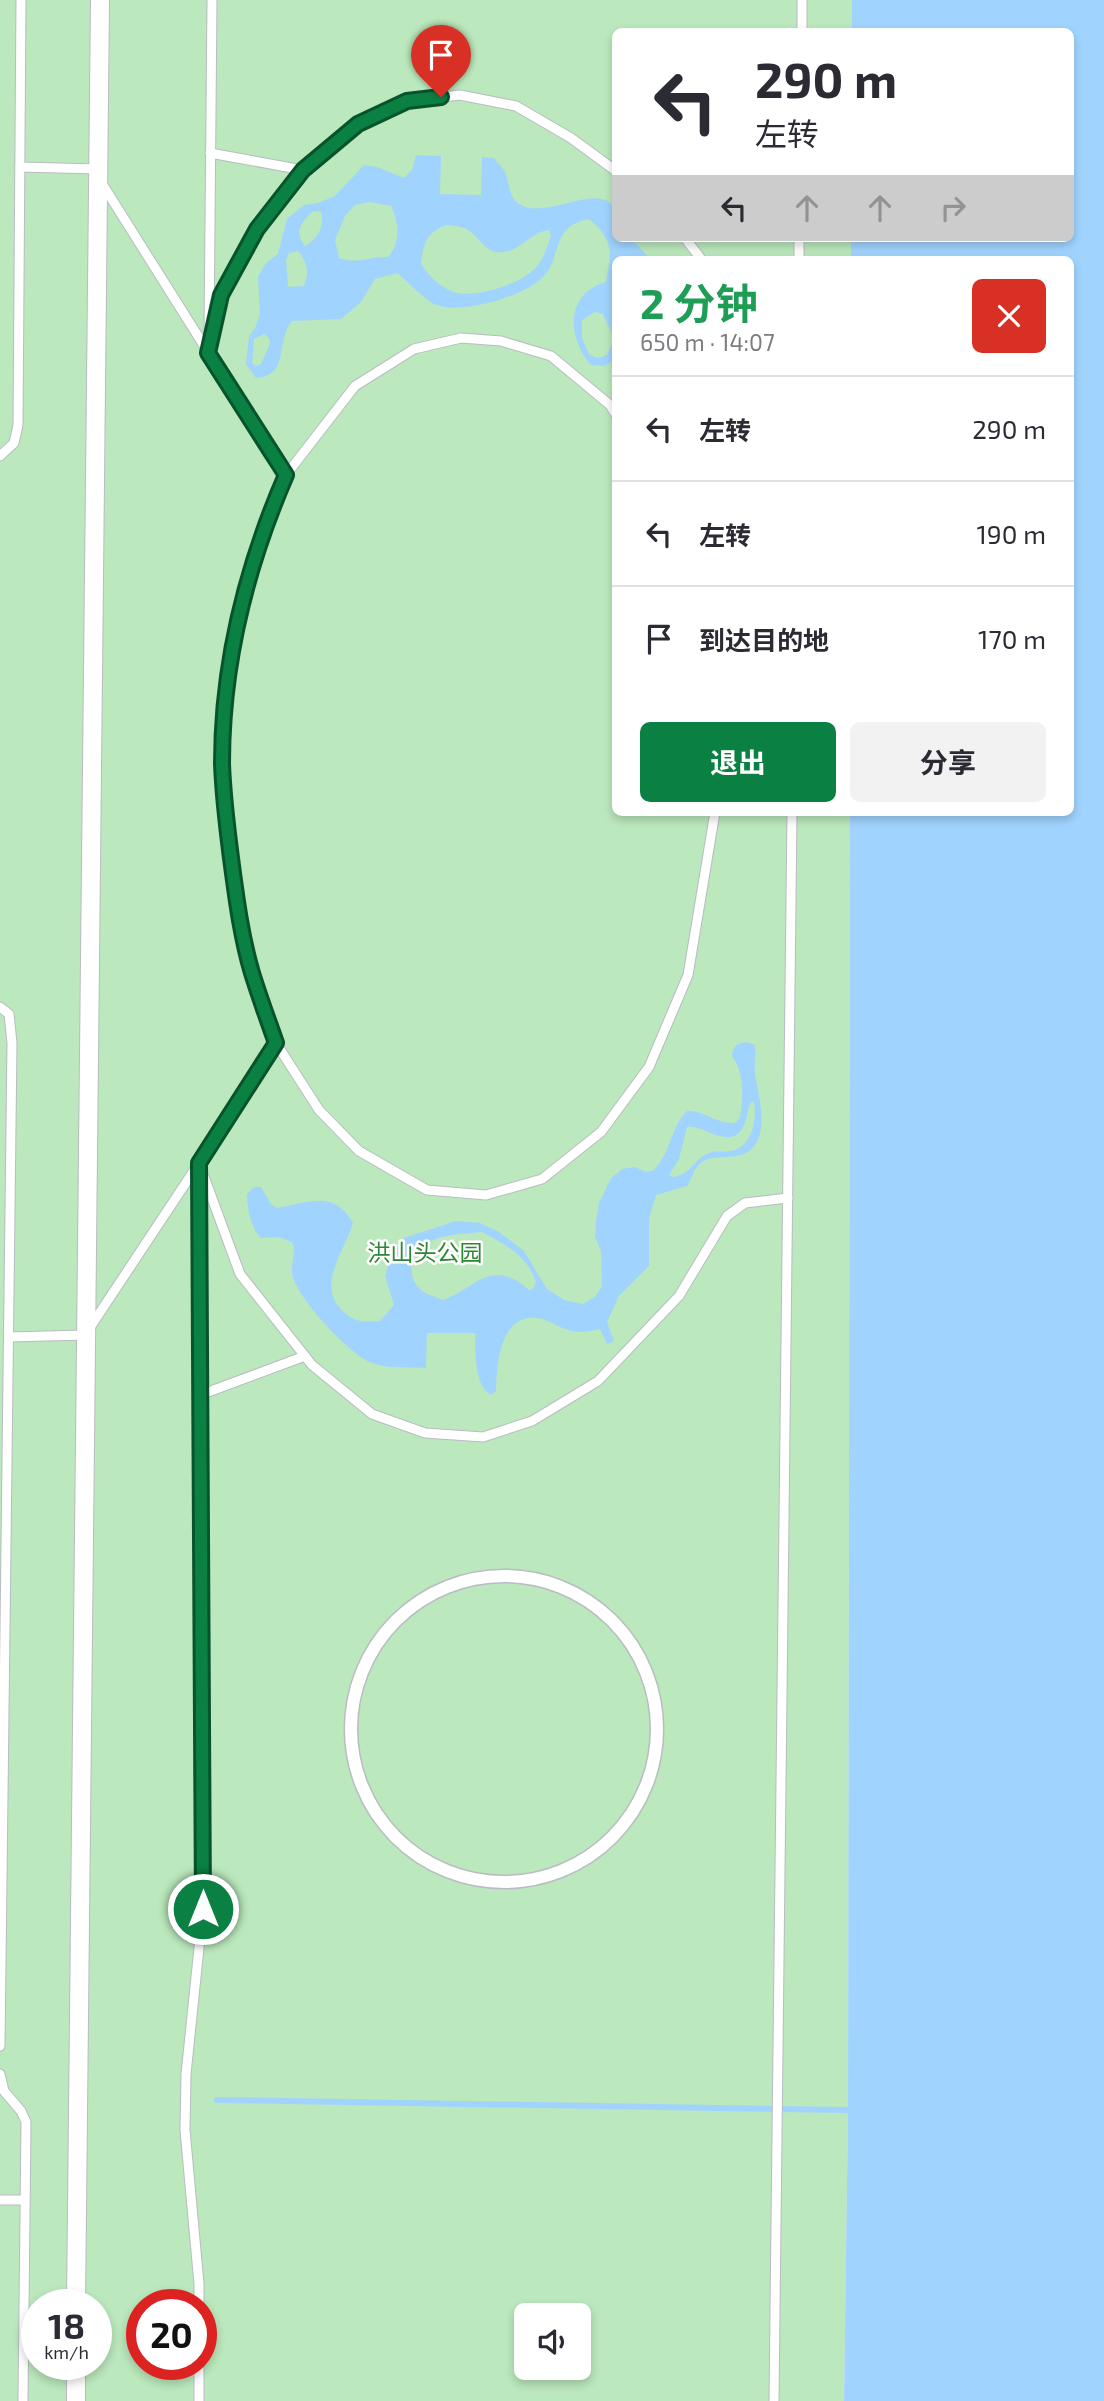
<!DOCTYPE html>
<html lang="zh">
<head>
<meta charset="utf-8">
<style>
  :root { --surface:#fff; --page:#f2f2f3; --text:#2b2b33; --muted:#7c7c81; --line:#e1e1e2; --accent:#0b8043 }
  body { margin:0; font-family:"Exo 2","Noto Sans SC",sans-serif; background:var(--page); color:var(--text); height:100vh; display:flex; flex-direction:column; font-size:26px; white-space:nowrap }
  * { box-sizing:border-box; margin:0 }
  p { font-size:23px; color:var(--muted) }
  .icon { flex:none; width:38px; height:38px; fill:none; stroke:currentColor; stroke-width:2; stroke-linecap:round; stroke-linejoin:round }
  .map { position:relative; flex:1; overflow:hidden }
  .drawer { position:absolute; left:612px; top:256px; width:462px; height:560px; display:flex; flex-direction:column; background:var(--surface); border-radius:10px; box-shadow:0 4px 10px #0003 }
  .drawer>* { flex:none }
  .guide { position:absolute; left:612px; top:28px; width:462px; height:214px; border-radius:10px; box-shadow:0 4px 10px #0003; background:#fff; color:var(--text); overflow:hidden }
  .tools { position:absolute; left:514px; top:2303px; display:grid; gap:14px }
  .tools a { display:grid; place-items:center; width:77px; height:77px; border-radius:10px; background:var(--surface); box-shadow:0 4px 10px #0003; font-size:35px }
  .speed { position:absolute; left:21px; top:2289px; display:flex; gap:14px; font-size:35px; font-weight:700; text-align:center }
  .speed>* { display:grid; place-content:center; width:91px; height:91px; border-radius:50%; background:var(--surface); box-shadow:0 4px 10px #0003; line-height:1 }
  .speed small { font-size:18px; font-weight:400 }
  .speed .limit { border:10px solid #d22; background:#fff; color:#111 }
  .pin { position:absolute; display:grid; place-items:center; width:60px; height:60px; color:#fff; margin:-72px -30px; border-radius:50% 50% 50% 0; rotate:-45deg; box-shadow:0 0 7px #0007 }
  .pin .icon { rotate:45deg }
  .me { position:absolute; width:77px; margin:-38px; rotate:0deg; stroke-linejoin:round; filter:drop-shadow(0 0 5px #0008) }
  .turn { display:flex; align-items:center; gap:24px; height:147px; padding:0 28px; font-size:32px }
  .turn .icon { width:91px; height:91px; stroke-width:2.5 }
  .turn b { display:block; font-size:49px; line-height:60px }
  .lanes { display:flex; align-items:center; height:66px; padding:0 28px; background:#0003; justify-content:center; gap:35px; direction:ltr }
  .lanes .off { opacity:.35 }
  .round { display:grid; place-items:center; flex:none; width:74px; height:74px; border-radius:10px; background:var(--page) }
  .summary { display:flex; align-items:center; justify-content:space-between; height:119px; padding:0 28px }
  h1 { font-size:42px; font-weight:700; line-height:52px; color:#1e9e55 }
  .button { display:flex; gap:14px; margin-top:auto; padding:14px 28px }
  .button a { flex:1; height:80px; border-radius:10px; background:var(--accent); color:#fff; font-size:28px; font-weight:700; line-height:80px; text-align:center }
  .button a+a { background:var(--page); color:var(--text) }
  ul { padding:0; list-style:none }
  li { display:flex; align-items:center; gap:21px; height:105px; padding:0 28px; border-top:2px solid var(--line) }
  li div { flex:1 }
  li b { display:block; font-size:26px }
  li em { font-style:normal }
  .map>svg:first-child { display:block }
  .green { fill:#bbe8bc; fill-rule:evenodd }
  .water { fill:#a0d4ff; fill-rule:evenodd }
  .lines { fill:none; stroke-linecap:round; stroke-linejoin:round }
  .stream { stroke:#a0d4ff; stroke-width:6 }
  .service-casing { stroke:#b9bcc2; stroke-width:11 }
  .pedestrian-casing { stroke:#b9bcc2; stroke-width:15 }
  .minor-casing { stroke:#b9bcc2; stroke-width:20 }
  .service { stroke:#fff; stroke-width:9 }
  .pedestrian { stroke:#fff; stroke-width:12 }
  .minor { stroke:#fff; stroke-width:18 }
  .route-casing { stroke:#07532c; stroke-width:18 }
  .route { stroke:#0b8043; stroke-width:12 }
  .labels { text-anchor:middle; stroke-width:5; stroke-linejoin:round; paint-order:stroke }
  .park-label { font-size:23px; fill:#2e8734; stroke:#fff }
</style>
</head>
<body>
<div class="map">
<svg width="1104" height="2401" viewBox="0 0 1104 2401">
  <rect width="100%" height="100%" fill="#eeece1"/>
  <!-- green -->
  <path class="green" d="M0,0H852V31L616,32V238H851V259H616V812H850L848,2110L844,2401H0ZM37,2305H96V2364H37ZM142,2305H201V2364H142ZM527,2315H579V2368H527Z"/>
  <!-- water -->
  <g class="water">
    <path d="M852,0H1104V2401H844L848,2110L850,812H1071V259H851V238H1071V32L852,31Z"/>
    <path d="M416,155L441,156L440,194L481,195L482,157L494,158C497,162 501,166 504,170C510,181 508,197 519,204C545,222 604,178 615,211C618,218 616,230 616,238H631L650,259H616V360L604,366L591,365C566,337 566,293 606,282C612,252 614,240 589,219C551,226 562,255 545,275C527,296 460,316 434,304C420,296 410,283 397,273L375,279L361,302L341,319L292,321C275,342 290,376 256,378L246,364L249,337L255,328L260,315L258,277L266,263L278,254L287,219L304,205L318,203L335,196L364,165L377,167L404,178L412,170ZM370,202L391,206C399,221 401,244 388,257C368,256 359,265 339,258L335,240L345,216L355,205ZM313,211L321,212C325,225 318,240 305,246C293,231 302,222 313,211ZM447,225C454,226 462,226 468,230C482,239 485,255 504,252C521,250 532,232 549,230L551,236C548,245 544,257 538,265C524,284 475,299 453,292C439,286 429,276 421,264C423,245 427,231 447,225ZM298,251C308,262 309,273 304,286L288,287L286,260L289,253ZM595,312L603,314L614,338L607,355L597,358L589,354L582,338V320ZM264,334L269,338L270,344L261,364L256,366L252,363L254,339Z"/>
    <path d="M747,1042L755,1045C756,1055 754,1063 755,1073C758,1096 773,1140 744,1154C730,1160 706,1153 697,1167C693,1172 691,1180 687,1186L656,1195L649,1218V1266L619,1296L607,1322L614,1341L607,1344L600,1329C591,1331 582,1333 573,1331C560,1329 550,1320 537,1318C499,1314 497,1366 496,1391L491,1395C473,1384 476,1351 475,1333H427L426,1368C409,1367 388,1369 372,1363C350,1355 296,1297 292,1274C291,1266 294,1255 294,1247L292,1242L278,1237L261,1238C251,1228 247,1208 247,1194L254,1187H261L271,1204L277,1208C309,1203 333,1189 353,1223C344,1254 314,1286 345,1313C356,1323 366,1322 380,1321L394,1305L385,1276L390,1259L404,1238L456,1221L480,1223L499,1232L524,1251L547,1289L564,1300L583,1304L595,1297L602,1286L601,1251L595,1237L596,1222L599,1203L611,1178L622,1169L635,1167L646,1172L654,1170C672,1151 670,1128 687,1111C704,1110 714,1123 734,1123L740,1118C743,1097 745,1074 732,1056C733,1046 737,1043 747,1042ZM751,1102H754C757,1120 752,1147 731,1151C724,1153 716,1150 709,1153C693,1159 693,1174 673,1177L669,1175L679,1159L687,1127C703,1123 732,1153 744,1125C748,1117 747,1109 751,1102ZM482,1232C507,1246 526,1254 536,1282L533,1289L529,1290C491,1257 478,1287 443,1300C435,1297 425,1294 419,1288C407,1276 410,1253 424,1245C440,1234 463,1234 482,1232Z"/>
  </g>
  <g class="lines">
    <!-- stream -->
    <path class="stream" d="M217,2100L848,2110"/>
    <!-- service casing -->
    <g class="service-casing">
      <g id="service">
        <path d="M802,32V0"/>
        <path d="M210,153L303,170"/>
        <path d="M20,167L99,169"/>
        <path d="M101,182L208,352"/>
        <path d="M685,238L701,259"/>
        <path d="M799,259V238"/>
        <path d="M209,334L212,0"/>
        <path d="M616,415L610,405L551,356L501,341L461,338L414,349L355,386L286,475L262,532L240,608L225,705L222,763L227,823L237,904L251,971L276,1043L319,1110L359,1151L427,1190L486,1195L542,1179L601,1132L649,1067L688,975L715,812"/>
        <path d="M0,456L14,443L18,425L21,0"/>
        <path d="M286,475L208,353L221,295L257,229L303,170L358,124L407,101L460,95L516,106L571,138L616,171"/>
        <path d="M0,1007L9,1014L12,1043L0,2046"/>
        <path d="M276,1043L199,1163L240,1274L312,1365L372,1414L425,1433L483,1437L532,1421L598,1381L679,1296L727,1216L745,1203L788,1198"/>
        <path d="M9,1337L85,1335L199,1163L203,1909L186,2074L185,2130L199,2284V2305"/>
        <path d="M200,1395L305,1356"/>
        <path d="M0,2074L4,2091L21,2111L26,2122L23,2401"/>
        <path d="M0,2200H25"/>
        <path d="M199,2401V2364"/>
        <path d="M774,2401L792,812"/>
      </g>
    </g>
    <!-- pedestrian casing -->
    <g class="pedestrian-casing">
      <circle id="pedestrian" cx="504" cy="1729" r="153"/>
    </g>
    <!-- minor casing -->
    <g class="minor-casing">
      <g id="minor">
        <path d="M76,2305L100,0"/>
        <path d="M76,2401V2364"/>
      </g>
    </g>
    <!-- service -->
    <use href="#service" class="service"/>
    <!-- pedestrian -->
    <use href="#pedestrian" class="pedestrian"/>
    <!-- minor -->
    <use href="#minor" class="minor"/>
  </g>
  <g class="lines">
    <!-- route casing -->
    <g class="route-casing">
      <path id="route" d="M203,1909L199,1163L276,1043C268,1020 259,996 252,973C241,936 236,896 231,858C227,827 223,794 222,763C222,664 247,565 286,475L208,353L221,295L257,229L303,170L358,124L407,101L441,97"/>
    </g>
    <!-- route -->
    <use href="#route" class="route"/>
  </g>
  <g class="labels">
    <!-- park labels -->
    <g class="park-label">
      <text x="425" y="1261">洪山头公园</text>
    </g>
  </g>
</svg>
<div class="tools">
<a><svg class="icon" aria-label="sound" viewBox="0 0 24 24"><path d="M4 9h4l5-4v14l-5-4H4zM17 9q2 3 0 6"/></svg></a>
</div>
<div class="speed"><div>18<small>km/h</small></div><div class="limit">20</div></div>
<div class="pin" style="left:441px;top:97px;background:#d93025"><svg class="icon" aria-label="arrive" viewBox="0 0 24 24"><path d="M6 21V4h12l-3 4 3 4H6"/></svg></div>
<svg class="me" style="left:203px;top:1909px" viewBox="-20 -20 40 40"><circle r="17" fill="#0b8043" stroke="#fff" stroke-width="3"/><path d="M0-11L8 9 0 5-8 9z" fill="#fff"/></svg>
<div class="guide">
<div class="turn"><svg class="icon" aria-label="left" viewBox="0 0 24 24"><path d="M17 20v-9H6M10 6l-5 5 5 5"/></svg><div><b>290 m</b>左转</div></div>
<div class="lanes"><svg class="icon" aria-label="left" viewBox="0 0 24 24"><path d="M17 20v-9H6M10 6l-5 5 5 5"/></svg><svg class="icon off" aria-label="ahead" viewBox="0 0 24 24"><path d="M12 20V5M6 11l6-6 6 6"/></svg><svg class="icon off" aria-label="ahead" viewBox="0 0 24 24"><path d="M12 20V5M6 11l6-6 6 6"/></svg><svg class="icon off" aria-label="right" viewBox="0 0 24 24"><path d="M7 20v-9h11M14 6l5 5-5 5"/></svg></div>
</div>
<section class="drawer">
<div class="summary"><div><h1>2 分钟</h1><p>650 m · 14:07</p></div><a class="round" style="background:#d93025;color:#fff"><svg class="icon" aria-label="close" viewBox="0 0 24 24"><path d="M6 6l12 12M18 6L6 18"/></svg></a></div>
<ul>
<li><svg class="icon" aria-label="left" viewBox="0 0 24 24"><path d="M17 20v-9H6M10 6l-5 5 5 5"/></svg><div><b>左转</b></div><em>290 m</em></li>
<li><svg class="icon" aria-label="left" viewBox="0 0 24 24"><path d="M17 20v-9H6M10 6l-5 5 5 5"/></svg><div><b>左转</b></div><em>190 m</em></li>
<li><svg class="icon" aria-label="arrive" viewBox="0 0 24 24"><path d="M6 21V4h12l-3 4 3 4H6"/></svg><div><b>到达目的地</b></div><em>170 m</em></li>
</ul>
<div class="button"><a>退出</a><a>分享</a></div>
</section>
</div>
</body>
</html>
